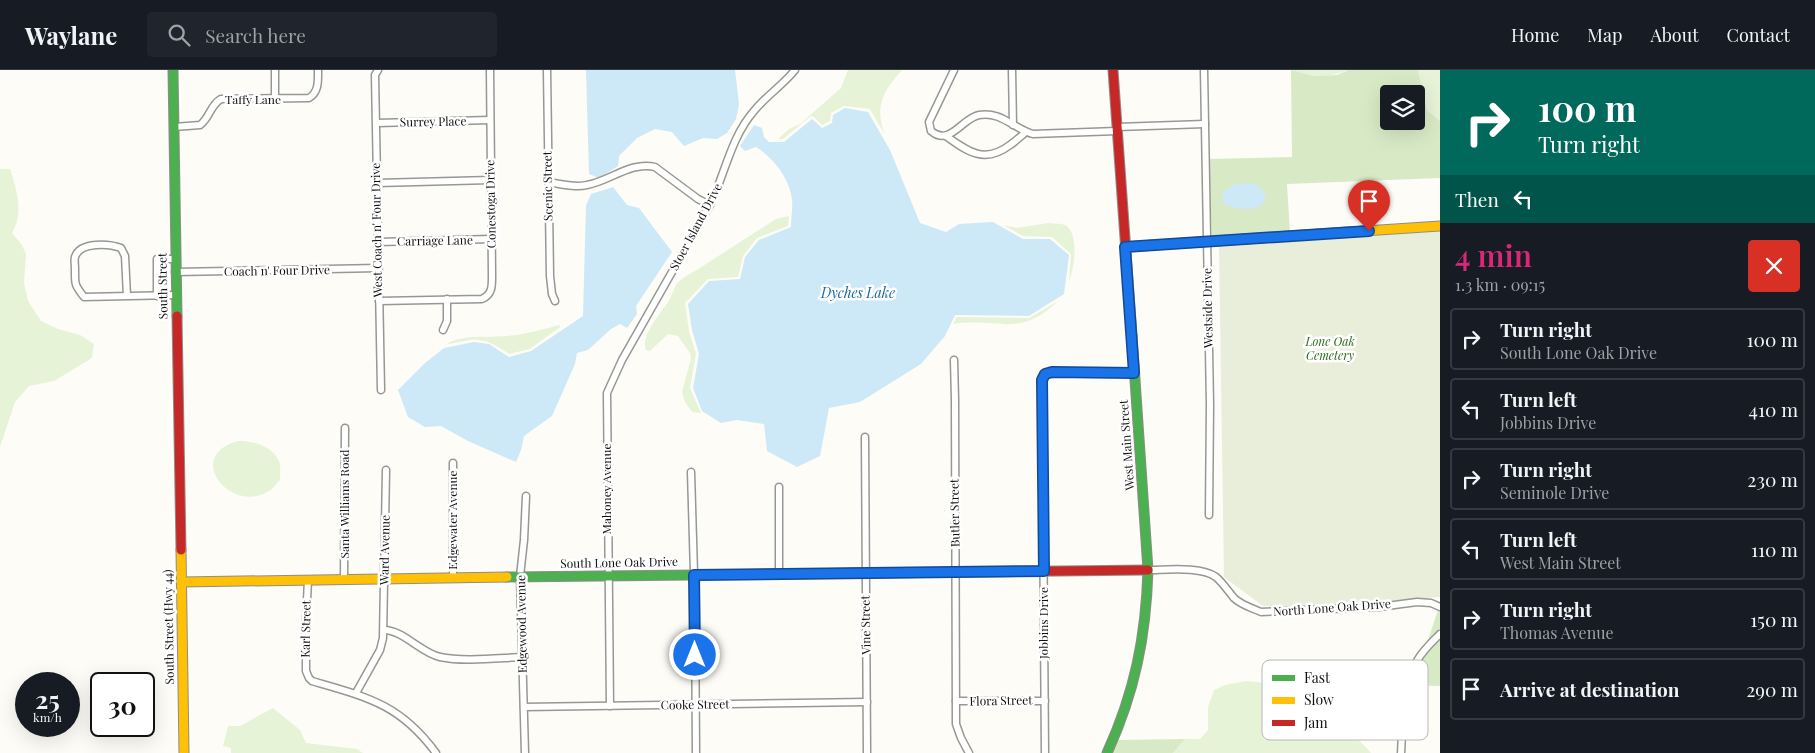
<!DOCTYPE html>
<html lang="en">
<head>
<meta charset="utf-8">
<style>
  :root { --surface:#171b24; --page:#20242c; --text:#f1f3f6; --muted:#9ea1a6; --line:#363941; --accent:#db2777 }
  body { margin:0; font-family:"Playfair Display",serif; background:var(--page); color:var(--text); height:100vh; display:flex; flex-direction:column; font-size:19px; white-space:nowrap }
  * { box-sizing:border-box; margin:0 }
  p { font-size:16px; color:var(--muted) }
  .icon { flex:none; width:28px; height:28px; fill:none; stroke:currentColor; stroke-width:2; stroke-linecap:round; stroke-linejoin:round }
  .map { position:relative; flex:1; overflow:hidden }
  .drawer { display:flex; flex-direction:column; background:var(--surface); width:375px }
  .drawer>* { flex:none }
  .banner { background:#00695c; color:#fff; overflow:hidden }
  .controls { position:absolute; left:1380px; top:15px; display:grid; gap:10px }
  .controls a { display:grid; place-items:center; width:45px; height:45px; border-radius:5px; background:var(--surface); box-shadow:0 5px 20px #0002; font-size:25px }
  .speed { position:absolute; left:15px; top:602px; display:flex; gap:10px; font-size:25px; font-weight:700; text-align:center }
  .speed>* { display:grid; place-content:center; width:65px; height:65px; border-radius:50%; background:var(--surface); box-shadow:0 5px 20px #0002; line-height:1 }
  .speed small { font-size:12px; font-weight:400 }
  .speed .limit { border:2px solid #111; border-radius:8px; background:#fff; color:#111 }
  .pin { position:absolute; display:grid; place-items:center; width:42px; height:42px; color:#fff; margin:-51px -21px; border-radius:50% 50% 50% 0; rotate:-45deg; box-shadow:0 0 5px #0007 }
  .pin .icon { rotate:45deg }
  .me { position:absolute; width:55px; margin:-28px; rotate:0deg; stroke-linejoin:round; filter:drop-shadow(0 0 4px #0008) }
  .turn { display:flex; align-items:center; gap:18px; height:105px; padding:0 15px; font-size:22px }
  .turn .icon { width:65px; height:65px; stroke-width:2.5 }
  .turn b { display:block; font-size:35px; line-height:42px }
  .then { display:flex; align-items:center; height:48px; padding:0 15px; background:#0003; gap:10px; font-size:19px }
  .round { display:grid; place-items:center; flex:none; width:52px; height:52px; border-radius:5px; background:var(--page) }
  .head { display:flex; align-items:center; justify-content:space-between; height:85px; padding:0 15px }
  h1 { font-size:30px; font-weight:600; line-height:38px; color:var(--accent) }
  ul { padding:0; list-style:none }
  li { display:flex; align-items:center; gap:15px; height:62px; margin:0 10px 8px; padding:0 5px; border:2px solid var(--line); border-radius:5px }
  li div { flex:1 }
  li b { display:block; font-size:19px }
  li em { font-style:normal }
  header { display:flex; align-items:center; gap:30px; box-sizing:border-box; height:70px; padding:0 25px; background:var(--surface); border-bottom:1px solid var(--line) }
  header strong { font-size:24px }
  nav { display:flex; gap:28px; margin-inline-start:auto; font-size:18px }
  .search { width:350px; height:45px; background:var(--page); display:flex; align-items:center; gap:12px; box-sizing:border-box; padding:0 18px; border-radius:5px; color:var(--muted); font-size:19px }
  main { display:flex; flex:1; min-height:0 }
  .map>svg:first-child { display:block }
  .green { fill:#e7f3d7 }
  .forest { fill:#d8eac5; fill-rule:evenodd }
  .cemetery { fill:#e9eedb }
  .water { fill:#cde8f7 }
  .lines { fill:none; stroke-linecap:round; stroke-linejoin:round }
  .street-casing { stroke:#979795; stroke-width:9 }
  .fast-casing { stroke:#8e8d8b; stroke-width:11 }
  .slow-casing { stroke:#8e8d8b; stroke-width:11 }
  .jam-casing { stroke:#8e8d8b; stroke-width:11 }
  .street { stroke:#fffffe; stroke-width:6 }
  .fast { stroke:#4caf50; stroke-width:9 }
  .slow { stroke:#ffc107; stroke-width:9 }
  .jam { stroke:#c62828; stroke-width:9 }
  .route-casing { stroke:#114b97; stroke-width:12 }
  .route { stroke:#1a73e8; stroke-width:9 }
  .labels { text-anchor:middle; stroke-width:5; stroke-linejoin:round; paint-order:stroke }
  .street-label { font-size:12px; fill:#111; stroke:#fff }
  .park-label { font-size:12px; font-style:italic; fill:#2f6b1f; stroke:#fff }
  .water-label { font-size:14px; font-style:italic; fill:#1768a6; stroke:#fff }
  .key { fill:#fff; stroke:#b8b8b8; stroke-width:1 }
  .key-label { font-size:14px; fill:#111 }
</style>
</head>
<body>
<header>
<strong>Waylane</strong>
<div class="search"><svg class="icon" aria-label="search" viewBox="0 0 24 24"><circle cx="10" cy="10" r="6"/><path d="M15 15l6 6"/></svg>Search here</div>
<nav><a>Home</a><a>Map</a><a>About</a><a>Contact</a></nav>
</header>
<main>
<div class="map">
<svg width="1440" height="683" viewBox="0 0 1440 683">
  <rect width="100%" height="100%" fill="#fdfcf7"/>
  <!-- green -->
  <g class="green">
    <path d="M848,0H902C883,21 874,37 885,65L870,39L844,36L831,43L830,51L822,55L814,47L811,46L783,69H778L789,59L800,54L841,18Z"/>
    <path d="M1292,0H1349C1331,7 1310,9 1292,0Z"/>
    <path d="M1418,0H1440V51L1427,40Z"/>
    <path d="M0,99H10C17,121 24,142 12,163L22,175L26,184L24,213L28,231L41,251L58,259L80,265L94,274L92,288L54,311L29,316L15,332L0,377Z"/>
    <path d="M789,146L788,156L757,168L743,186L738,207L708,209L685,233L689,261L696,284L690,318L701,343L692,342L685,332L682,322L691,289L690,283L678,266L668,264L650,281L646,280C640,266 661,243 668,232C672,227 673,220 676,215C681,208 688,205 695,201L776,149Z"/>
    <path d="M1048,153C1053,154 1061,153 1065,155C1080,163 1074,199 1069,212L1071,184L1052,167L1023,166L1003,155L1017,158Z"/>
    <path d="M1058,231C1020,269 998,247 953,254L957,247L1029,248Z"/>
    <path d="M560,255V257L530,279L509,284C482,266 479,268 449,274L448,273C465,264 488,268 506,266C524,265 543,259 560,255Z"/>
    <path d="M238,371C253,371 271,375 279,391C281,396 280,404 280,410C276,414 273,419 269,421C231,445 183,386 238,371Z"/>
    <path d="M1246,611L1285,615L1296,619V660L1303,669L1357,668L1371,683H1173L1185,669H1200L1208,660V637L1214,620L1225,615Z"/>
    <path d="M273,638L300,660L306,673L357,679L363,683H231V678L223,676L228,656H240Z"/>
  </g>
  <!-- forest -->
  <g class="forest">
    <path d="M1291,0L1313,6L1337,5L1349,0H1418L1427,40L1440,51V108L1287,114L1290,163L1212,168L1209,89L1292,87ZM1389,24H1416V51H1389Z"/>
    <path d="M1440,534V616L1410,615L1425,579Z"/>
    <path d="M1185,669L1173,683H1111L1117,670Z"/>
  </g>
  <!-- cemetery -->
  <path class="cemetery" d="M1440,161V527L1310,537L1263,536L1224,507L1219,177Z"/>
  <!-- water -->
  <g class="water">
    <path d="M586,0H735L739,34L736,49L727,63L717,69L703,68L684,76L672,62L655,59L637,68L619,86L618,96L599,108L589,104Z"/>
    <path d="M845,38L868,42L890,80L920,153L946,162L959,154L993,152L1023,169H1050L1069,185L1064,224L1029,246L955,245L945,266L921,294L860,332L829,338L820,386L797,397L767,381L764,354L737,350L721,353L702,341L693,318L699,284L692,260L688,234L709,211L740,209L745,187L759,170L791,157C791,148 793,137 792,129C789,107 773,88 756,77L745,81L740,76L754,55L762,58L764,67L769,72H784L812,49L822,58L832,53L833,45Z"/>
    <path d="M1241,113C1253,113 1260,114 1266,126C1261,144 1237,140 1224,134L1222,128V122L1234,115Z"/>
    <path d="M613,117L627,135L639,138L672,182L636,236L637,244L627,258L620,254L611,259L588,280L577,283L575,294L552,346L524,366L521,380L516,392L468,371L441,356L425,357L408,347L398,320L425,293L444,278L474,272L489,274L509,287L531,281L583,246L586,135L591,124Z"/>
  </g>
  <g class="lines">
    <!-- street casing -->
    <g class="street-casing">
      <g id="street">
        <path d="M378,0L375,5L381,320"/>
        <path d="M547,0L550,206L552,224L555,231"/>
        <path d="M954,0L929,52L931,61C950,77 962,48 979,45C1001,41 1014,59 1033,64L1117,61"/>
        <path d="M1012,0L1013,55"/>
        <path d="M1204,0L1210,335L1209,445"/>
        <path d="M275,30V0"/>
        <path d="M377,53L490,50"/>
        <path d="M174,57L200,55C210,48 210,35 221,29L309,28C319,22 318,11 318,0"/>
        <path d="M1117,57L1205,54"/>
        <path d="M946,66C968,82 985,94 1010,75C1016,71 1021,66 1026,62"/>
        <path d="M548,112C561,114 575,118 587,115C610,111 631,91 655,97L698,129L710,135"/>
        <path d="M377,113L491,110"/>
        <path d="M378,172L491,169"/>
        <path d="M175,202L378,198"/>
        <path d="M127,226L125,186L121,178C110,174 80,171 75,187C74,190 75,195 75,199C75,214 74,214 84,227L176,225"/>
        <path d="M157,226V189H175"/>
        <path d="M379,231L482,229C493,224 492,215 492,204L490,0"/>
        <path d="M443,260L447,251V229"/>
        <path d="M954,290L955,330L956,654L961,668L969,683"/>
        <path d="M865,367L867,683"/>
        <path d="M691,402L695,537L696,683"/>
        <path d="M779,417V504"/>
        <path d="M1148,500C1166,500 1201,496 1216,507C1223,513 1228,521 1234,528C1241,535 1252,538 1261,542L1379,537L1417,532L1431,533L1440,537"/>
        <path d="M453,508V393"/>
        <path d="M344,509L345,358"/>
        <path d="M308,510L306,550V601L309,608L312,611C367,627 400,634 436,683"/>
        <path d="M384,560C403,560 421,583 440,587C463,592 498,588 523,587"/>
        <path d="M356,623L380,580L383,568L386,400"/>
        <path d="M956,631H1045"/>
        <path d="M610,636L607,323L622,290L710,135C725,104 731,67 754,41C766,26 783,15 795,0"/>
        <path d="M524,637L867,632"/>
        <path d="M525,683L520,506L524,470L526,426"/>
        <path d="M1045,683L1042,309L1045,304L1052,302L1134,303"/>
        <path d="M1401,683C1403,653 1401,618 1417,591C1423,580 1432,572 1440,564"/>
      </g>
    </g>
    <!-- fast casing -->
    <g class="fast-casing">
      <g id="fast">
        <path d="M173,0L177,246"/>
        <path d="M507,507L870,503"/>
        <path d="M1107,683C1135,622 1146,566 1148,500L1132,266"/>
      </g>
    </g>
    <!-- slow casing -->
    <g class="slow-casing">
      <g id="slow">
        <path d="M1125,177L1440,156"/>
        <path d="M181,480L184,683"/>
        <path d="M181,512L507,507"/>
      </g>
    </g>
    <!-- jam casing -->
    <g class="jam-casing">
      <g id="jam">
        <path d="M1113,0L1132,266"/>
        <path d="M177,246L181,480"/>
        <path d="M870,503L1148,500"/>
      </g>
    </g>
    <!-- street -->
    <use href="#street" class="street"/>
    <!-- fast -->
    <use href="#fast" class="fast"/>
    <!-- slow -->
    <use href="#slow" class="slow"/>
    <!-- jam -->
    <use href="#jam" class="jam"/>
  </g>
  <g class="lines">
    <!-- route casing -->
    <g class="route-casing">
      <path id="route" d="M695,585L694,505L1044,501L1042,310L1045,304L1052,302L1134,303L1125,177L1369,161"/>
    </g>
    <!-- route -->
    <use href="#route" class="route"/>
  </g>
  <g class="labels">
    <!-- street labels -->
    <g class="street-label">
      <text x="253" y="34">Taffy Lane</text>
      <text transform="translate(433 52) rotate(-1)" y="4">Surrey Place</text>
      <text transform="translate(548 116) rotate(-91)" y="4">Scenic Street</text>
      <text transform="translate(491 134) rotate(-91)" y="4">Conestoga Drive</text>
      <text transform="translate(696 157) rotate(-62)" y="4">Stoer Island Drive</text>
      <text transform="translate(377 160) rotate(-91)" y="4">West Coach n' Four Drive</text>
      <text transform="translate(435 171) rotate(-1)" y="4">Carriage Lane</text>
      <text transform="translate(277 201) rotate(-1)" y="4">Coach n' Four Drive</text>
      <text transform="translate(163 216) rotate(-91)" y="4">South Street</text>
      <text transform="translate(1208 238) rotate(-91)" y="4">Westside Drive</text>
      <text transform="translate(1127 375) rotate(-94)" y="4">West Main Street</text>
      <text transform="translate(607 419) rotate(-90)" y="4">Mahoney Avenue</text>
      <text transform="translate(345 434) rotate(-90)" y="4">Santa Williams Road</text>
      <text transform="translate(955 443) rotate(-91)" y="4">Butler Street</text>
      <text transform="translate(453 450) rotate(-90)" y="4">Edgewater Avenue</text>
      <text transform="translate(385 480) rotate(-89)" y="4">Ward Avenue</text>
      <text transform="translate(619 493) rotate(-1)" y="4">South Lone Oak Drive</text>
      <text transform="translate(1332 538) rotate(-4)" y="4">North Lone Oak Drive</text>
      <text transform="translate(1044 553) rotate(-90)" y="4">Jobbins Drive</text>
      <text transform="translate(522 554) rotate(-91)" y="4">Edgewood Avenue</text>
      <text transform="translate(866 555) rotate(-91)" y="4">Vine Street</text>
      <text transform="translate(169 557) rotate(-91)" y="4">South Street (Hwy 44)</text>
      <text transform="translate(306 559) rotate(-89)" y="4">Karl Street</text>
      <text transform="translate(1001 631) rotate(-1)" y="4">Flora Street</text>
      <text transform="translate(695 635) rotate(-1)" y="4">Cooke Street</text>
    </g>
    <!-- park labels -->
    <g class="park-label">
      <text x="1330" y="276">Lone Oak<tspan x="1330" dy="14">Cemetery</tspan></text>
    </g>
    <!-- water labels -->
    <g class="water-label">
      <text x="858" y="228">Dyches Lake</text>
    </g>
  </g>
  <!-- legend -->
  <rect x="1262" y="590" width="166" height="80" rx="8" class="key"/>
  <rect x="1272" y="605" width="23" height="6" fill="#4caf50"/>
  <rect x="1272" y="627" width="23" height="7" fill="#ffc107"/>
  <rect x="1272" y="650" width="23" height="6" fill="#c62828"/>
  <g class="key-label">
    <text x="1304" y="613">Fast</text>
    <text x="1304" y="635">Slow</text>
    <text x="1304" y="658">Jam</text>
  </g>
</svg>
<div class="controls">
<a><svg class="icon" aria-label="layers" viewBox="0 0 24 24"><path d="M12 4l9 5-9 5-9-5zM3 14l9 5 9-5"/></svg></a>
</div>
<div class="speed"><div>25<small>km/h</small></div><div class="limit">30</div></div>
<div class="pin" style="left:1369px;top:161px;background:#d93025"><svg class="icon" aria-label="arrive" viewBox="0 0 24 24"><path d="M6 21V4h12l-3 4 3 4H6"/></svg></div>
<svg class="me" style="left:695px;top:585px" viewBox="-20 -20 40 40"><circle r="17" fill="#1a73e8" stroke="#fff" stroke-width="3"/><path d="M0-11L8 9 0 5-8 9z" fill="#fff"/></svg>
</div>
<section class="drawer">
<div class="banner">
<div class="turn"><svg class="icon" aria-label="right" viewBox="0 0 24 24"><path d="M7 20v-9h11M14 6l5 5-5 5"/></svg><div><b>100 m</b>Turn right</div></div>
<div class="then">Then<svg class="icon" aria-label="left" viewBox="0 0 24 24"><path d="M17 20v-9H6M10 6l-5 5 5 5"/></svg></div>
</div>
<div class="head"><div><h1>4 min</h1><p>1.3 km · 09:15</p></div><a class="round" style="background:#d93025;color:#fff"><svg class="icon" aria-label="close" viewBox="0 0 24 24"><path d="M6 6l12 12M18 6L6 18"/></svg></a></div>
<ul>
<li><svg class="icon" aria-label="right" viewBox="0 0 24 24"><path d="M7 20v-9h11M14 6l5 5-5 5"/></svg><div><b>Turn right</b><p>South Lone Oak Drive</p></div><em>100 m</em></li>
<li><svg class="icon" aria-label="left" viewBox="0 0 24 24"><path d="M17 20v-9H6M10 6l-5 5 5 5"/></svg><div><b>Turn left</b><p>Jobbins Drive</p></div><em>410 m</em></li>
<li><svg class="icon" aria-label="right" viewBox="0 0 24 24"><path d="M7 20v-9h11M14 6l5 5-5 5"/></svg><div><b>Turn right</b><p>Seminole Drive</p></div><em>230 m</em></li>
<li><svg class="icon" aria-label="left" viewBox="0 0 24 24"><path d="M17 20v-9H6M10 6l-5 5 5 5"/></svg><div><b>Turn left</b><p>West Main Street</p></div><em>110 m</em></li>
<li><svg class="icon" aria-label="right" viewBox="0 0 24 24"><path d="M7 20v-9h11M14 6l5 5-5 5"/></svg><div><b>Turn right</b><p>Thomas Avenue</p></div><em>150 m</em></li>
<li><svg class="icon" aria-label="arrive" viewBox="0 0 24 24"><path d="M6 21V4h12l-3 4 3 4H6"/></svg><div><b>Arrive at destination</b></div><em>290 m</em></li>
</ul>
</section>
</main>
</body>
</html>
